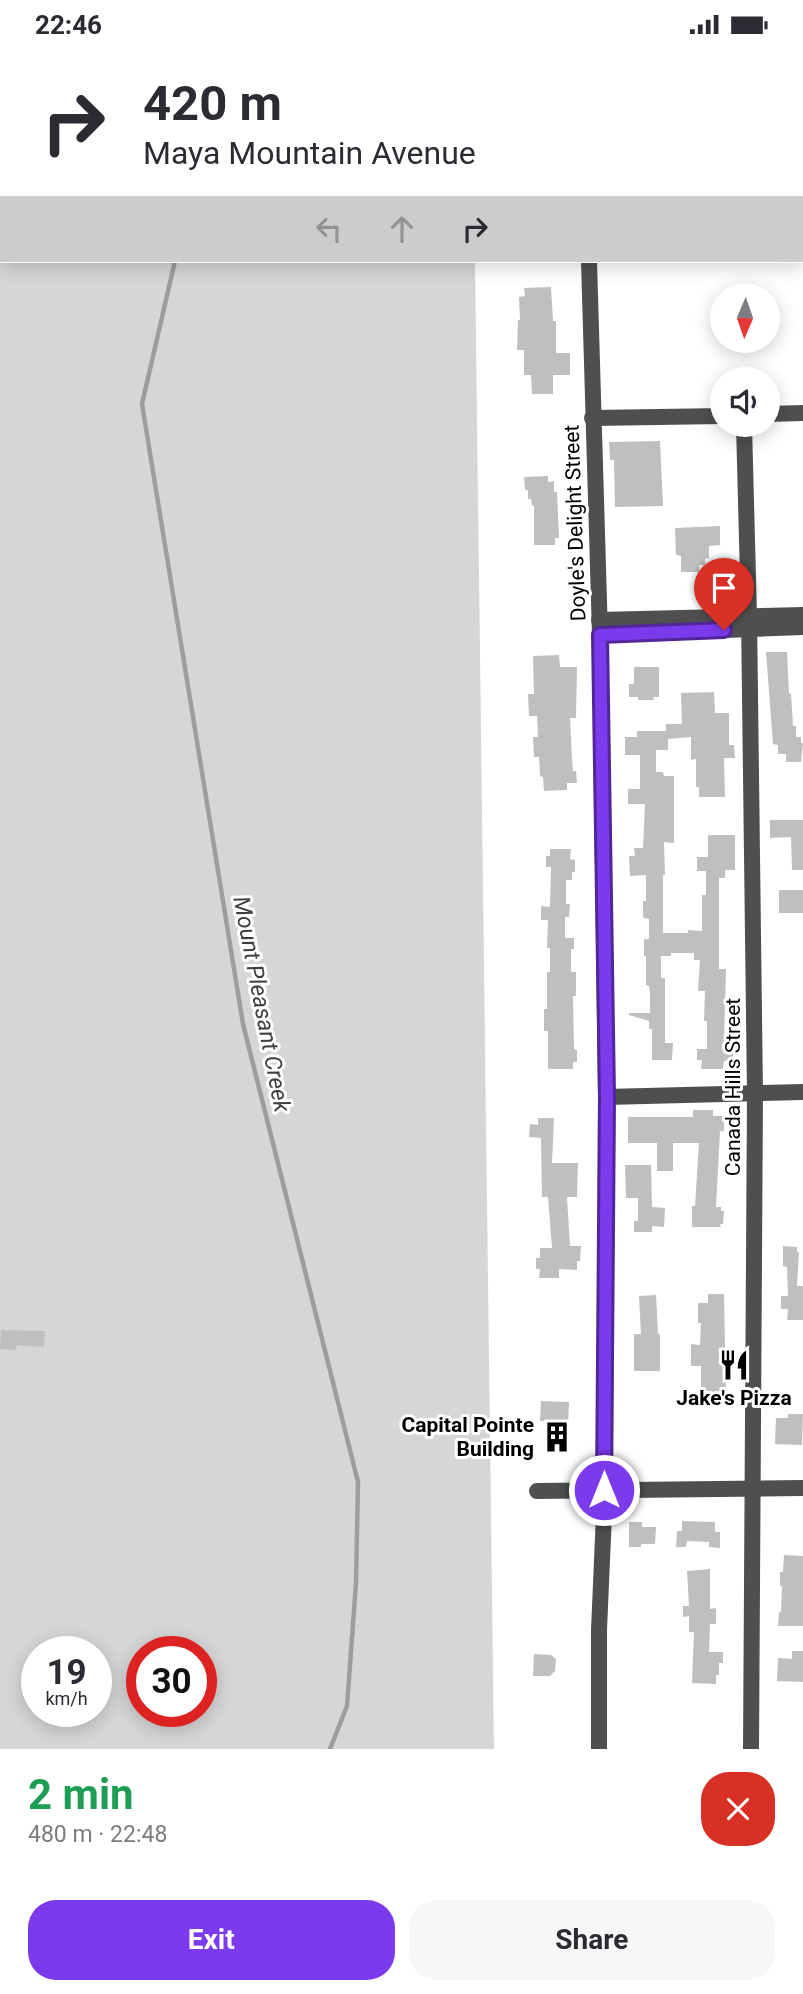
<!DOCTYPE html>
<html lang="en">
<head>
<meta charset="utf-8">
<style>
  :root { --surface:#fff; --page:#f7f7f7; --text:#2b2b33; --muted:#7c7c81; --accent:#7c3aed }
  body { margin:0; font-family:Roboto,sans-serif; background:var(--page); color:var(--text); height:100vh; display:flex; flex-direction:column; font-size:26px; white-space:nowrap }
  * { box-sizing:border-box; margin:0 }
  p { font-size:23px; color:var(--muted) }
  .icon { flex:none; width:38px; height:38px; fill:none; stroke:currentColor; stroke-width:2; stroke-linecap:round; stroke-linejoin:round }
  .map { position:relative; height:1700px; overflow:hidden }
  .side { display:flex; flex-direction:column; background:var(--surface); flex:1 }
  .side>* { flex:none }
  .top-card { position:absolute; left:0px; top:0px; width:803px; height:214px; box-shadow:0 4px 18px #0003; background:#fff; color:var(--text); overflow:hidden }
  .needle { width:46px; rotate:182deg }
  .buttons { position:absolute; left:710px; top:234px; display:grid; gap:14px }
  .buttons a { display:grid; place-items:center; width:70px; height:70px; border-radius:50%; background:var(--surface); box-shadow:0 4px 18px #0003; font-size:35px }
  .speed { position:absolute; left:21px; top:1587px; display:flex; gap:14px; font-size:35px; font-weight:700; text-align:center }
  .speed>* { display:grid; place-content:center; width:91px; height:91px; border-radius:50%; background:var(--surface); box-shadow:0 4px 18px #0003; line-height:1 }
  .speed small { font-size:18px; font-weight:400 }
  .speed .limit { border:10px solid #d22; background:#fff; color:#111 }
  .pin { position:absolute; display:grid; place-items:center; width:60px; height:60px; color:#fff; margin:-72px -30px; border-radius:50% 50% 50% 0; rotate:-45deg; box-shadow:0 0 7px #0007 }
  .pin .icon { rotate:45deg }
  .me { position:absolute; width:77px; margin:-38px; rotate:0deg; stroke-linejoin:round; filter:drop-shadow(0 0 5px #0008) }
  .turn { display:flex; align-items:center; gap:24px; height:147px; padding:0 28px; font-size:32px }
  .turn .icon { width:91px; height:91px; stroke-width:2.5 }
  .turn b { display:block; font-size:49px; line-height:60px }
  .lanes { display:flex; align-items:center; height:66px; padding:0 28px; background:#0003; justify-content:center; gap:35px; direction:ltr }
  .lanes .off { opacity:.35 }
  .round { display:grid; place-items:center; flex:none; width:74px; height:74px; border-radius:28px; background:var(--page) }
  .headline { display:flex; align-items:center; justify-content:space-between; height:119px; padding:0 28px }
  h1 { font-size:42px; font-weight:700; line-height:52px; color:#1e9e55 }
  .action { display:flex; gap:14px; margin-top:auto; padding:14px 28px }
  .action a { flex:1; height:80px; border-radius:28px; background:var(--accent); color:#fff; font-size:28px; font-weight:700; line-height:80px; text-align:center }
  .action a+a { background:var(--page); color:var(--text) }
  .status { display:flex; justify-content:space-between; align-items:center; height:49px; padding:0 35px; background:var(--surface); direction:ltr }
  .status svg { height:19px; fill:currentColor }
  .map>svg:first-child { display:block }
  .green { fill:#d6d6d6; fill-rule:evenodd }
  .lines { fill:none; stroke-linecap:round; stroke-linejoin:round }
  .stream { stroke:#9d9d9d; stroke-width:4.5 }
  .building { fill:#bfbfbf }
  .minor { stroke:#4f4f4f; stroke-width:16 }
  .route-casing { stroke:#51269a; stroke-width:18 }
  .route { stroke:#7c3aed; stroke-width:12 }
  .labels { text-anchor:middle; stroke-width:6; stroke-linejoin:round; paint-order:stroke }
  .street-label { font-size:21px; fill:#000; stroke:#fff }
  .poi-label { font-size:21px; font-weight:bold; fill:#000; stroke:#fff }
  .water-label { font-size:23px; font-style:italic; fill:#3e3e3e; stroke:#fff }
</style>
</head>
<body>
<div class="status"><b>22:46</b><svg viewBox="0 0 49 12"><path d="M0 12V9h3v3zM5 12V6h3v6zM10 12V3h3v9zM15 12V0h3v12zM26 1h20v11H26zM47 4h2v5h-2z"/></svg></div>
<div class="map">
<svg width="803" height="1700" viewBox="0 0 803 1700">
  <rect width="100%" height="100%" fill="#fff"/>
  <!-- green -->
  <g class="green">
    <rect x="118" y="0" width="354" height="2"/>
    <path d="M0,101H2V212H475L494,1700H0ZM37,1603H96V1662H37ZM142,1603H201V1662H142Z"/>
  </g>
  <g class="lines">
    <!-- stream -->
    <g class="stream">
      <path d="M175,0V2"/>
      <path d="M175,212L142,355L243,975L358,1433L356,1534L347,1657L330,1700"/>
    </g>
  </g>
  <!-- building -->
  <g class="building">
    <path d="M551,238L553,272H556V304H570V326H553V345H532L531,326H524V301H517L518,271H520L519,248L525,247L524,239Z"/>
    <path d="M660,392L663,457L615,458L614,411H610L609,393Z"/>
    <path d="M548,427V433L554,432V443H557L559,489H555V496H534V457L532,456L531,450H528V441H525L524,428Z"/>
    <path d="M720,477V496L709,497V509L705,510V516H699V523H681V507L676,506L675,479Z"/>
    <path d="M766,603H787L789,645L791,644L793,677H796V688H801V694H803L801,713H786V705H778V696L773,695Z"/>
    <path d="M559,606L560,618H577L576,669H570L572,710L573,722H576L577,734H567V741L544,742L543,728L540,727L539,708H534L533,688H538L537,667H529L528,645H534L533,607Z"/>
    <path d="M634,618H659V648H653L654,651H638V648H629V635H634Z"/>
    <path d="M714,643L715,664H729V696H734L735,709H724L725,748H699V738H696V710L691,711V688L668,690V701H656V723H663L664,727H674V794L664,793L665,826H663V884H688V881L702,882V846H706V822H697V808H708V786H735V821H725V829H719V920H726L724,991H728V1000H733V1012H724L723,1020H701L702,1011H697V1000H707V972H704L705,942H698L700,911H694V904H671V907H661V929H665V994H673L672,1011H652V980H649V972L629,966V964H650V943L649,937L646,936V907H644V890H649V870L644,869L643,867V852H646V826L630,827L629,807H635L634,799H643L645,755H628V740H640V706H625V688H637V682H666V675H682L681,644Z"/>
    <path d="M770,771H803V821H792L791,788L770,789Z"/>
    <path d="M550,800H571L570,810L575,811V823H572V831H566V855H570L569,868H565V889H574V900H571V923H576V947H573L574,1000L577,1001V1013H573V1020H548V982H544V960H547V923H550V899H547L548,871H541V857L550,858L551,818H546V807H550Z"/>
    <rect x="779" y="841" width="24" height="23"/>
    <path d="M693,1061H713V1067H724V1082H720L716,1158H721V1162H724L723,1175H720L721,1178H692V1157H695L699,1094H673V1122H657V1094H628V1068H693Z"/>
    <path d="M538,1069H554L552,1114H578L577,1148H567L570,1197H581L580,1212H577V1221L559,1220V1229H539L540,1220H536V1209H540V1199H552L548,1148H542L541,1089L529,1088L530,1075L538,1076Z"/>
    <path d="M625,1116H651L652,1158L665,1159L664,1178L652,1177V1183H634V1172H638V1149H626Z"/>
    <path d="M783,1197L797,1198V1203H799L797,1237H803V1271H787L788,1260H781V1247H788L787,1218L783,1217Z"/>
    <path d="M708,1245H724L726,1348H701V1317H691V1295L700,1296L701,1274H698V1254H708Z"/>
    <path d="M656,1246L658,1285H660V1322H634V1285H641L639,1247Z"/>
    <path d="M1,1281L45,1282L44,1298L17,1296L16,1301L0,1300Z"/>
    <path d="M541,1352L569,1353L567,1404L547,1403L548,1372H540Z"/>
    <path d="M788,1365H803L802,1396L775,1395L776,1369H788Z"/>
    <path d="M682,1472L715,1473V1483H720V1499L709,1498V1493L687,1492L686,1498H676L677,1482H682Z"/>
    <path d="M629,1473H642V1478H656L655,1495H641V1498H629Z"/>
    <path d="M784,1506L803,1507V1577H778L779,1563H781L782,1537H780V1523H783Z"/>
    <path d="M710,1520V1560L716,1559V1575H710L709,1603H723V1614H719V1626H716V1635L692,1634L694,1583H689V1567L683,1568V1557H689L687,1522Z"/>
    <path d="M792,1602H803V1633L777,1632L778,1609L792,1610Z"/>
    <path d="M534,1605L551,1606L556,1610L555,1622L550,1627H533Z"/>
  </g>
  <g class="lines">
    <!-- minor -->
    <g class="minor">
      <path d="M86,0V2"/>
      <path d="M584,0V2"/>
      <path d="M731,0V2"/>
      <path d="M0,71H2"/>
      <path d="M802,82H803"/>
      <path d="M802,94H803"/>
      <path d="M589,212L600,586L606,1048L605,1442L599,1581V1700"/>
      <path d="M768,365L803,364"/>
      <path d="M592,369L723,367"/>
      <path d="M744,376L749,567L755,1045L751,1700"/>
      <path d="M599,571L803,566"/>
      <path d="M600,586L803,578"/>
      <path d="M606,1048L803,1043"/>
      <path d="M537,1442L803,1439"/>
    </g>
  </g>
  <g class="lines">
    <!-- route casing -->
    <g class="route-casing">
      <path id="route" d="M604,1441L607,1048L600,586L724,581"/>
    </g>
    <!-- route -->
    <use href="#route" class="route"/>
  </g>
  <!-- icons -->
  <defs>
    <g id="restaurant-bare" transform="scale(2.415)"><path d="M-5-6h1v4h1v-4h1v4h1v-4h1v5L-1.5 .5V6h-2V.5L-5-1ZM5-6V6H3V1.5H1.5Q1.5-4 5-6Z" fill="#000" stroke="#fff" stroke-width="2.5" paint-order="stroke"/></g>
    <g id="building-bare" transform="scale(2.415)"><path d="M-4-6H4V6H1V3H-1V6H-4ZM-2.5-4.3h1.7v1.8h-1.7ZM.8-4.3h1.7v1.8H.8ZM-2.5-1h1.7V.8h-1.7ZM.8-1h1.7V.8H.8Z" fill="#000" stroke="#fff" stroke-width="2.5" paint-order="stroke"/></g>
  </defs>
  <g fill-rule="evenodd">
    <use href="#restaurant-bare" x="734" y="1316"/>
    <use href="#building-bare" x="557" y="1388"/>
  </g>
  <g class="labels">
    <!-- street labels -->
    <g class="street-label">
      <text transform="translate(575 474) rotate(-92)" y="7">Doyle's Delight Street</text>
      <text transform="translate(733 1038) rotate(-90)" y="7">Canada Hills Street</text>
    </g>
    <!-- poi labels -->
    <g class="poi-label">
      <text x="734" y="1356">Jake's Pizza</text>
      <text x="534" y="1383" text-anchor="end">Capital Pointe<tspan x="534" dy="24">Building</tspan></text>
    </g>
    <!-- water labels -->
    <g class="water-label">
      <text transform="translate(262 955) rotate(79)" y="8">Mount Pleasant Creek</text>
    </g>
  </g>
</svg>
<div class="buttons">
<a><svg class="needle" viewBox="-14 -14 28 28"><path d="M0-13l5 13h-10z" fill="#e53935"/><path d="M0 13l5-13h-10z" fill="#7c7c81"/></svg></a>
<a><svg class="icon" aria-label="sound" viewBox="0 0 24 24"><path d="M4 9h4l5-4v14l-5-4H4zM17 9q2 3 0 6"/></svg></a>
</div>
<div class="speed"><div>19<small>km/h</small></div><div class="limit">30</div></div>
<div class="pin" style="left:724px;top:581px;background:#d93025"><svg class="icon" aria-label="arrive" viewBox="0 0 24 24"><path d="M6 21V4h12l-3 4 3 4H6"/></svg></div>
<svg class="me" style="left:604px;top:1441px" viewBox="-20 -20 40 40"><circle r="17" fill="#7c3aed" stroke="#fff" stroke-width="3"/><path d="M0-11L8 9 0 5-8 9z" fill="#fff"/></svg>
<div class="top-card">
<div class="turn"><svg class="icon" aria-label="right" viewBox="0 0 24 24"><path d="M7 20v-9h11M14 6l5 5-5 5"/></svg><div><b>420 m</b>Maya Mountain Avenue</div></div>
<div class="lanes"><svg class="icon off" aria-label="left" viewBox="0 0 24 24"><path d="M17 20v-9H6M10 6l-5 5 5 5"/></svg><svg class="icon off" aria-label="ahead" viewBox="0 0 24 24"><path d="M12 20V5M6 11l6-6 6 6"/></svg><svg class="icon" aria-label="right" viewBox="0 0 24 24"><path d="M7 20v-9h11M14 6l5 5-5 5"/></svg></div>
</div>
</div>
<section class="side">
<div class="headline"><div><h1>2 min</h1><p>480 m · 22:48</p></div><a class="round" style="background:#d93025;color:#fff"><svg class="icon" aria-label="close" viewBox="0 0 24 24"><path d="M6 6l12 12M18 6L6 18"/></svg></a></div>
<div class="action"><a>Exit</a><a>Share</a></div>
</section>
</body>
</html>
